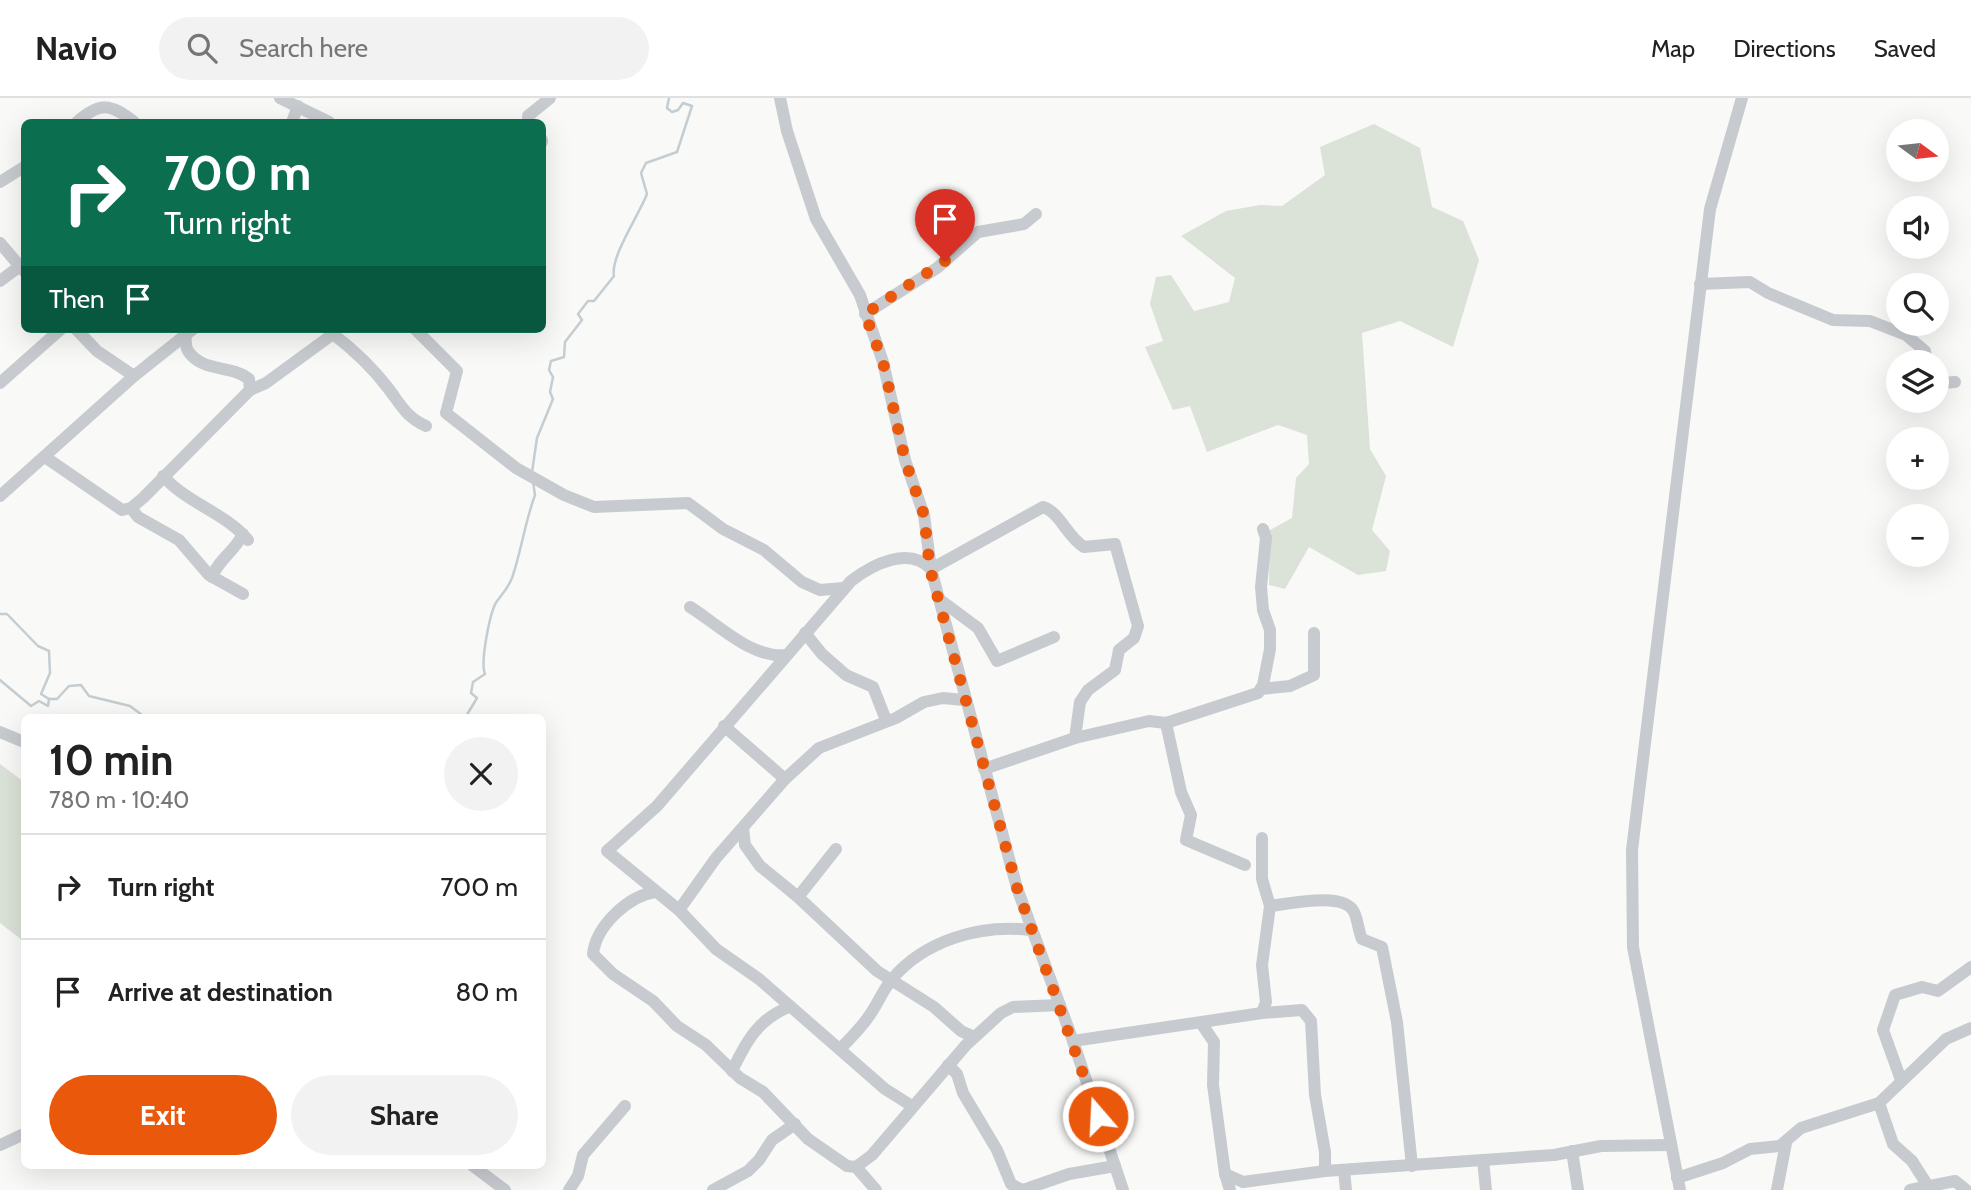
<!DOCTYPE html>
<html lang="en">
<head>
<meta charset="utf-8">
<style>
  :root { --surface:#fff; --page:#f2f2f2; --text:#222; --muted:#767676; --line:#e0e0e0; --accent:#ea580c }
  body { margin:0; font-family:Cabin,sans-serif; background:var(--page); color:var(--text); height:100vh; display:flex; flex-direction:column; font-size:26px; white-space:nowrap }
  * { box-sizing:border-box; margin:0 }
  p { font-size:23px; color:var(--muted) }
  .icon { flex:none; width:38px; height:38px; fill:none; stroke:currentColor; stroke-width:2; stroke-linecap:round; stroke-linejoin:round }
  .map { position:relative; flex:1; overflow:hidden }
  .panel { position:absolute; left:21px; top:616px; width:525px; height:455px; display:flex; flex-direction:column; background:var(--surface); border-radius:10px; box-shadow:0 7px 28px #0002 }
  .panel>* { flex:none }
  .top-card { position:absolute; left:21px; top:21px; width:525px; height:214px; border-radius:10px; box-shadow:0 7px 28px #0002; background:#0b6e4f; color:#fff; overflow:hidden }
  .needle { width:46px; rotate:105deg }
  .fabs { position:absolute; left:1886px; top:21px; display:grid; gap:14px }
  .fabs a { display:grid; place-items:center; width:63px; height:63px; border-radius:50%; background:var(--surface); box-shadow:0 7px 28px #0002; font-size:35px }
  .pin { position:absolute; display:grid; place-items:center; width:60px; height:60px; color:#fff; margin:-72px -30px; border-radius:50% 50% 50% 0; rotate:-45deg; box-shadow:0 0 7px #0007 }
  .pin .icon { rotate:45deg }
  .me { position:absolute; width:77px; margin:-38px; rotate:341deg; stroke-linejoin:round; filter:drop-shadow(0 0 5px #0008) }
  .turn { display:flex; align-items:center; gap:24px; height:147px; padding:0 28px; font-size:32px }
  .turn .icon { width:91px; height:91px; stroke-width:2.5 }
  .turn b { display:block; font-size:49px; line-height:60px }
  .then { display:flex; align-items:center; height:66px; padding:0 28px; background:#0003; gap:14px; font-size:26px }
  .round { display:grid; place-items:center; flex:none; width:74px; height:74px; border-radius:37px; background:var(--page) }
  .head { display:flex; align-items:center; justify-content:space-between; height:119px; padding:0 28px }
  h1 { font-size:42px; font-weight:700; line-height:52px }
  .primary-button { display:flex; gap:14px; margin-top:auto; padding:14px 28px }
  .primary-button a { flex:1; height:80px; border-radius:42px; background:var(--accent); color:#fff; font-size:28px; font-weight:700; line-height:80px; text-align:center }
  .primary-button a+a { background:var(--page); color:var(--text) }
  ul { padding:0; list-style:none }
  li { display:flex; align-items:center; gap:21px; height:105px; padding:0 28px; border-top:2px solid var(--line) }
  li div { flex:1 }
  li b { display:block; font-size:26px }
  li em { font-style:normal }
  header { display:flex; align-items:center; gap:42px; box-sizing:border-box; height:98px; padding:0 35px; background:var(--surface); border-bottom:2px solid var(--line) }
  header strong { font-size:33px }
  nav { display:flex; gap:38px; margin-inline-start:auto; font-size:24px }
  .search { width:490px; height:63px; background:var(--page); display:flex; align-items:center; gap:18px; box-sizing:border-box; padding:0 24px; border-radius:38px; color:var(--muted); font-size:26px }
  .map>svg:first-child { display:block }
  .green { fill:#dbe2d7 }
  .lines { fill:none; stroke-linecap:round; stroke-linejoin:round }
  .stream { stroke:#c3cdd2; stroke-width:2.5 }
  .minor { stroke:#c7cbcf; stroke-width:12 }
  .route { stroke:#ea580c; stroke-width:12; stroke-dasharray:0 21.6 }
</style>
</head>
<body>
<header>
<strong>Navio</strong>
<div class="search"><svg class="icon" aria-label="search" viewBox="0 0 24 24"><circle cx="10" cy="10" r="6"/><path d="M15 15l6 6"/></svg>Search here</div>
<nav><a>Map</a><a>Directions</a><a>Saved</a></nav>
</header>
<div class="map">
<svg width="1971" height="1092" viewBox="0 0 1971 1092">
  <rect width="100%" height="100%" fill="#f9f9f7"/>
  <!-- green -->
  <g class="green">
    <path d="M1374,26L1420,50L1432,109L1463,123L1479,162L1453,249L1400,223L1362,235L1370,351L1386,378L1372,432L1390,453L1386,473L1358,477L1309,449L1285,491L1269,487L1270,432L1292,420L1296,380L1309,366L1307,337L1278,327L1207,354L1190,308L1173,312L1145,249L1163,243L1150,206L1156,179L1171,177L1194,213L1229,204L1235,180L1181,138L1226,113L1260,107L1282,108L1325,77L1320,49Z"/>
    <path d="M0,666L24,684V839L22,842L0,825Z"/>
  </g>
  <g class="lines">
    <!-- stream -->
    <g class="stream">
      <path d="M532,374L537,340L553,301L550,294L553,279L549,272L551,263L564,259L565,244L582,222L578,216L588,203H594L614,178C610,159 639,117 647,96L641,75L646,65L677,54L692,8L683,5L678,12L672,14L667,10L669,0"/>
      <path d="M0,516H7L38,548L49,553L50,575L41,596L49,601H57L69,588L81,587L89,598L130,608L146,620"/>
      <path d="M0,582L31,608L39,603L48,608L49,601"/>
      <path d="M465,620L477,600L471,595L473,584L485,576C480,564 490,513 497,503C503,495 508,490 512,480C521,454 525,424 535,397L533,384"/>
    </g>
    <!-- minor -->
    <g class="minor">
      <path d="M280,0L329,24"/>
      <path d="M780,0L787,33L816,121L860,197L883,264L905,362L924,417L931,471L1017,790L1073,943L1123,1092"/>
      <path d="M77,24C100,4 110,5 134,24"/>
      <path d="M292,24L298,8"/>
      <path d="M528,24V18L550,0"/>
      <path d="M542,42V44"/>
      <path d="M0,84L24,69"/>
      <path d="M0,145L24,173"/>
      <path d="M0,183L20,168"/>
      <path d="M1700,186L1750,184L1768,195L1833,222L1870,223L1906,237L1925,253L1927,264"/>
      <path d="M865,216L937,170L978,134L1024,126L1036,116"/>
      <path d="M76,231L97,253L134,278"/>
      <path d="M415,231L457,273L446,315L516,370L564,397L594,409L688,405L723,431L764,452L802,484L820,492L843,490"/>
      <path d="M1937,281L1942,285L1955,284"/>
      <path d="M0,285L61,231"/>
      <path d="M250,292L266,285L333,236C354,252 372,269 388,290C401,307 406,319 426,328"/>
      <path d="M45,359L122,412L131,410L143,400L250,292L249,281C230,266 203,275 188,253C184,246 187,238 184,231"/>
      <path d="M163,378C188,406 224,414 248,442"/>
      <path d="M0,398L134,278L193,231"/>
      <path d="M131,410L138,419L179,442L209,477L243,496"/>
      <path d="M212,479C218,462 235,453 243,436"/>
      <path d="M939,501L978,530L997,563L1054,539"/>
      <path d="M690,509C718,526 751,561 787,557"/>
      <path d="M805,535L822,556L846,577L873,589L886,622"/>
      <path d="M1261,591L1290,588L1314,577V535"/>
      <path d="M1166,625L1181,694L1191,717L1186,742L1245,767"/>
      <path d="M724,628L785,681"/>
      <path d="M0,634L24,644"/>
      <path d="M984,671L1075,640L1149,623L1166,625L1258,595L1263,587L1270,551V532L1263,512L1261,489L1266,440L1263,431"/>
      <path d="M743,730L745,747L760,768L798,799L877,873L934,909L961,933L974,939"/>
      <path d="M655,794C628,798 596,828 593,856L613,876L653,903L677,928L706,947L740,980L763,994L808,1041L847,1068L856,1069L876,1092"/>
      <path d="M798,799L836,751"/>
      <path d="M1270,808C1289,806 1344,793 1354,814C1358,822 1358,832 1362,841L1382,849L1397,924L1412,1068"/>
      <path d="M679,812L716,760L785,681L819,650L896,620L924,604L943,600L964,602"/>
      <path d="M1262,915L1266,904L1262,867L1270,808L1262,781V740"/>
      <path d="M1201,925L1214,944L1213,987L1225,1076L1230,1092"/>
      <path d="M1073,943L1262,915L1302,912L1311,923L1315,997L1325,1054V1073"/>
      <path d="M840,951C850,941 861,930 869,918C877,907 883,892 892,881C925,842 981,826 1030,832"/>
      <path d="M948,967L957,976L963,995L997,1052L1011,1086L1022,1092"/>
      <path d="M732,973C746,944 758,921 789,909"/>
      <path d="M1901,982L1883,932L1895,897L1922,889L1938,893L1971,869"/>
      <path d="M1879,1005L1893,1046L1912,1063L1928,1088"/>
      <path d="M912,1008L885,991L759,881L716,851L679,812L607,753L657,708L851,483C873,466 909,448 931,471L1043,409C1060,414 1067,439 1084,449L1115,446L1138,528L1134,540L1119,552L1115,572L1088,592L1080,604L1075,640"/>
      <path d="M0,1047L24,1036"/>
      <path d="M1572,1053L1578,1092"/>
      <path d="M1483,1062L1486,1092"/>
      <path d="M473,1068L505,1092"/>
      <path d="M856,1069L872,1057L966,947L1001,915L1013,909L1060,907"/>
      <path d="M1344,1072L1346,1092"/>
      <path d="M1225,1076L1243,1084L1325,1073L1554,1057L1601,1048L1671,1047"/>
      <path d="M1677,1080L1723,1065L1750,1051L1780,1048L1801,1030L1879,1005L1946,941L1971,930"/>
      <path d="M569,1092L578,1078L583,1057L625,1008"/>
      <path d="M713,1092L748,1073L759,1062L772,1042L795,1026"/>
      <path d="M1023,1092L1069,1076L1115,1068"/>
      <path d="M1680,1092L1633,849L1632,752L1710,111L1742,0"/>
      <path d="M1777,1092L1786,1045"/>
      <path d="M1910,1092L1955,1083L1966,1092"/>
    </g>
  </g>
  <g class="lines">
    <!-- route -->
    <path class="route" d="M945,163L865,216L883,264L905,362L924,417L930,471L1017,790L1098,1018"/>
  </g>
</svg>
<div class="fabs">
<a><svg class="needle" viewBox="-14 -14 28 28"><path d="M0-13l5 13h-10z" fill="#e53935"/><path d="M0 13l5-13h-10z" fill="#767676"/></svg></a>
<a><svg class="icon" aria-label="sound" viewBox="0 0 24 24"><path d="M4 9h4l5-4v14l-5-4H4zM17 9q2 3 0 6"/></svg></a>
<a><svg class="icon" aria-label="search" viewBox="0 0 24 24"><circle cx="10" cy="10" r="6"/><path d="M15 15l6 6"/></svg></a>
<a><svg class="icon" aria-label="layers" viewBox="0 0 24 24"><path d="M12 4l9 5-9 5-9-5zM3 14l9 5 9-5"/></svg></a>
<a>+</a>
<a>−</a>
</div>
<div class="pin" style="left:945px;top:163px;background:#d93025"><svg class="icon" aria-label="arrive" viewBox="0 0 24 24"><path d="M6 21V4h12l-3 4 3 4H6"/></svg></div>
<svg class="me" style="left:1098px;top:1018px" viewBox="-20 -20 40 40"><circle r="17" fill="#ea580c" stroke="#fff" stroke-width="3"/><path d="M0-11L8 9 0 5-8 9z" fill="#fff"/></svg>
<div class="top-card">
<div class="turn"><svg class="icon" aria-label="right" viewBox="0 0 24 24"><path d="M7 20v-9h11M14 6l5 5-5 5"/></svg><div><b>700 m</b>Turn right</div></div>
<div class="then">Then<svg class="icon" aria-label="arrive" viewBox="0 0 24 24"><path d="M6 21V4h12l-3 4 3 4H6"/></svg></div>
</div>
<section class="panel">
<div class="head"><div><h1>10 min</h1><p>780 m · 10:40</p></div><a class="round"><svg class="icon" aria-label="close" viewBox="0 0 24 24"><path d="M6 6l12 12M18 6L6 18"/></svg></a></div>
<ul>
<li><svg class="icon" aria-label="right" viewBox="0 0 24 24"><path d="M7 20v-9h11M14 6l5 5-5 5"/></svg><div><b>Turn right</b></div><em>700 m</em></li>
<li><svg class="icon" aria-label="arrive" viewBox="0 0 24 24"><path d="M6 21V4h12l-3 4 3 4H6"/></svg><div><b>Arrive at destination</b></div><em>80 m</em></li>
</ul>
<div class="primary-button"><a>Exit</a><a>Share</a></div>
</section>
</div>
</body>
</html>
